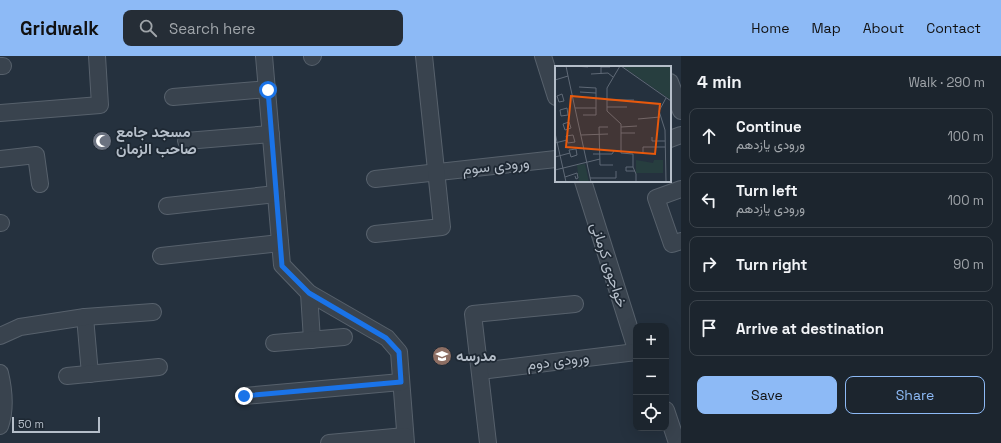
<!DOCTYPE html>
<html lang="en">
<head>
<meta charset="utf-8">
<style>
  :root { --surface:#1c252e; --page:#252d36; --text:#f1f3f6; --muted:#a0a5aa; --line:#3a424a; --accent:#8dbaf6 }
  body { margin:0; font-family:"Space Grotesk",Vazirmatn,sans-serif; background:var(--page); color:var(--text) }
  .controls { position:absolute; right:12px; bottom:12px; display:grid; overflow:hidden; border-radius:8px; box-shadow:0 4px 16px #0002 }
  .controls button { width:36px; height:36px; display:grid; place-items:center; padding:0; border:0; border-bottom:1px solid var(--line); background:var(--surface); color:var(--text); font:20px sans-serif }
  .scale { position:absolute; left:12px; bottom:10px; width:88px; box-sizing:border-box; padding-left:4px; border:2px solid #b5bec9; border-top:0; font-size:11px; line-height:14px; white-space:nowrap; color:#b5bec9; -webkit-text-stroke:3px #1e2833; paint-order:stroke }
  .stop { position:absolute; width:12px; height:12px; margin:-9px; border:3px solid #1a73e8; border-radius:50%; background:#fff }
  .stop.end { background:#1a73e8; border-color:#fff; box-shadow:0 1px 4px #0008 }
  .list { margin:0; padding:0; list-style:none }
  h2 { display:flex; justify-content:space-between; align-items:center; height:52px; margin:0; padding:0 16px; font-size:17px }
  h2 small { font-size:13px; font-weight:400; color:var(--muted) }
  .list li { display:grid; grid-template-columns:26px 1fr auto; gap:12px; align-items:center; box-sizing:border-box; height:56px; margin:0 8px 8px; padding:0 8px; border:1px solid var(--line); border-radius:8px }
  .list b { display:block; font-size:15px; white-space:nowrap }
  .list p { margin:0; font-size:13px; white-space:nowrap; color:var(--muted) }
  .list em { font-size:13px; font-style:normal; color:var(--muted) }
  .actions { display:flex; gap:8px; padding:12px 16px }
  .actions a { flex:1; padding:9px 0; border:1px solid var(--accent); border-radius:8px; text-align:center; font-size:14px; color:var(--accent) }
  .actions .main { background:var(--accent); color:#111 }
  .icon { flex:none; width:22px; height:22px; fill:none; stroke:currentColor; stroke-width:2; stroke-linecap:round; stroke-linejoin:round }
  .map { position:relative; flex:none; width:681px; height:387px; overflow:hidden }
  header { display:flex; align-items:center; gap:24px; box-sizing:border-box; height:56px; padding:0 20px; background:var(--accent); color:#111 }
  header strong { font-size:19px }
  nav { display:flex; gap:22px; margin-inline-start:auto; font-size:14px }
  .search { width:280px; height:36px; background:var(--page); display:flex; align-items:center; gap:10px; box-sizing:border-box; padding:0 14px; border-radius:8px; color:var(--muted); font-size:15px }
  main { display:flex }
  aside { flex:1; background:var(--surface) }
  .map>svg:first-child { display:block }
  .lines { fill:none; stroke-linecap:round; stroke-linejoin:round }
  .minor-casing { stroke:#57616c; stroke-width:18 }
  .minor { stroke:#39434e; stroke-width:16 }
  .route { stroke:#1a73e8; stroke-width:5 }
  .labels { text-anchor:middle; stroke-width:3.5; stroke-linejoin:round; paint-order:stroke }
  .poi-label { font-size:15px; font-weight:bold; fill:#b5bec9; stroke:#1e2833; text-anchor:start }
  .street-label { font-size:15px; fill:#b5bec9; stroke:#1e2833 }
  .inset-road { fill:none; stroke:#5f6976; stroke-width:1 }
  .view { fill:#e8590c; fill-opacity:0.15; stroke:#e8590c; stroke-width:2 }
  .inset-edge { fill:none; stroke:#b5bec9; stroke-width:2 }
</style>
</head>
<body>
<header>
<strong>Gridwalk</strong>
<div class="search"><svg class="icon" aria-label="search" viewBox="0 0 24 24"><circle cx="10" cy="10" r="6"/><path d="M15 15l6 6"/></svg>Search here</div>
<nav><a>Home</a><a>Map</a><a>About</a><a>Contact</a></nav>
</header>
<main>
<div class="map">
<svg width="681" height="387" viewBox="0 0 681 387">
  <rect width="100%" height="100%" fill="#25313e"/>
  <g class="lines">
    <g class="minor-casing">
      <g id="minor">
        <path d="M264,0l18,209 27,28 78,45 12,14 7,91"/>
        <path d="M543,0l13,41"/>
        <path d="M312,1l1,-1"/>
        <path d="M0,10h3"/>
        <path d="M670,26l11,29"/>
        <path d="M173,41l95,-8"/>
        <path d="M0,57l100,-8 -3,-49"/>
        <path d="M670,83l11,-4"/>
        <path d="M186,85l85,-7"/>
        <path d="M0,103l36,-4 4,29"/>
        <path d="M375,123l181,-20"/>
        <path d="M583,125l53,168"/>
        <path d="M681,133l-25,9 16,46 9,-3"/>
        <path d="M167,150l109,-12"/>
        <path d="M0,167h1"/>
        <path d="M375,178l67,-7 -18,-171"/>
        <path d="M161,200l119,-13"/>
        <path d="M309,237l3,47"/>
        <path d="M85,261l5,57"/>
        <path d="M0,280l20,-9 65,-10 68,-5"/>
        <path d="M274,287l70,-6"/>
        <path d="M480,315l156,-19"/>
        <path d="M0,317c4,17 6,36 0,53"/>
        <path d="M67,320l92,-9"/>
        <path d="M244,340l157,-14"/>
        <path d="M666,354l11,33"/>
        <path d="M329,387l76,-7"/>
        <path d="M488,387l-15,-129 102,-10"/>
      </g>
    </g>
    <use href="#minor" class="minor"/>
  </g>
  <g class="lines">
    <path class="route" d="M244,340l157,-14 -2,-30 -13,-14 -77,-45 -27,-27 -14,-176"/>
  </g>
  <defs>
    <g id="mosque-disc" transform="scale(1)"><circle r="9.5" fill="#6b7280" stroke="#1e2833"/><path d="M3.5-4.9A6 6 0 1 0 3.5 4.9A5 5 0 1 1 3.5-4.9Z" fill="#fff"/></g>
    <g id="school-disc" transform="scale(1)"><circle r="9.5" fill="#8d6e63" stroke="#1e2833"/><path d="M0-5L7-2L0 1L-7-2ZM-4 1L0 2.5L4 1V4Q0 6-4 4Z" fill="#fff"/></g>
  </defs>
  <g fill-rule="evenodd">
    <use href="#mosque-disc" x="102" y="85"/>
    <use href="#school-disc" x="442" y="300"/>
  </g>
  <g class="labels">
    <g class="poi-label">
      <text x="116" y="81">مسجد جامع<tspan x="116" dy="17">صاحب الزمان</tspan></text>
      <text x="456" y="305">مدرسه</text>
    </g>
    <g class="street-label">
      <text transform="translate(496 110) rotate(-6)" y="5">ورودی سوم</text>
      <text transform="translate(609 209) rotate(72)" y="5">خواجوی کرمانی</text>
      <text transform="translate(558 305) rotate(-7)" y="5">ورودی دوم</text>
    </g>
  </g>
  <g transform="translate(555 10)">
    <rect width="116" height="116" fill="#25313e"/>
    <path d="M67,0h49v34zM81,94l17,3 1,-3h9v13h-27zM30,98l4,18h-10l-2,-17z" fill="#273e3f"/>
    <path class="inset-road" d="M19,0l14,1M65,0l-13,22v23l14,13v29l12,1v13M66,0l50,35M36,8l17,-1 5,4M46,8v-7h9M13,10l23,106M0,14l13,-4 -2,-10M24,21l17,1v27h-13M25,26l16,1M7,28l2,7 -5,1 -2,-6zM111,32l-7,13 6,19 1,52M52,34h27M52,41h20M12,42l1,7 -7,1 -1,-6zM20,42h21M83,53l22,-2M14,56l2,6 -6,2 -2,-6zM53,61h-9l1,38h13M66,61l16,-1M0,67l11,49M66,67h14M18,69l2,7 -7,1 -2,-7zM26,69l27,-1M97,71v4h13M0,77l12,-3M21,83l1,6 -6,2 -2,-7zM38,88h19l2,-3M88,88v-7h22M0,91l15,-4M0,104l45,-11M80,105h-9v-4h7l3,7v8M10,111l12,-4 1,5 -2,1 -1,-3M35,112h26v-7"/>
    <path class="view" d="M16,30l89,8 -5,50 -89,-7z"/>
    <rect width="116" height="116" class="inset-edge"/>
  </g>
</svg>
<div class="controls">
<button>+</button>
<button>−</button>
<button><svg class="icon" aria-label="locate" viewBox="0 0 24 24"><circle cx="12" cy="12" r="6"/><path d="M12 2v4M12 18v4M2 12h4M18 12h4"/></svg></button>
</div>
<div class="scale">50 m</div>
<div class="stop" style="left:268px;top:34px"></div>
<div class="stop end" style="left:244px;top:340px"></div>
</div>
<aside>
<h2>4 min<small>Walk · 290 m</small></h2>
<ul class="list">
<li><svg class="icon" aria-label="ahead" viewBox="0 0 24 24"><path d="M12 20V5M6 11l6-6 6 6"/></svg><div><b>Continue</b><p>ورودی یازدهم</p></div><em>100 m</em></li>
<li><svg class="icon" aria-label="left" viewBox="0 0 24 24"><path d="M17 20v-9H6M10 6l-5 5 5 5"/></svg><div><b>Turn left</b><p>ورودی یازدهم</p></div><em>100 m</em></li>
<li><svg class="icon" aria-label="right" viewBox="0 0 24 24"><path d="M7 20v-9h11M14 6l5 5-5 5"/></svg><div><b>Turn right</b></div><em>90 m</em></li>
<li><svg class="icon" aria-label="arrive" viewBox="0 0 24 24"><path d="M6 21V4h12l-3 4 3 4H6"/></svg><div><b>Arrive at destination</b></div></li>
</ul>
<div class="actions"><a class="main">Save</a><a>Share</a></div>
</aside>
</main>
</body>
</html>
